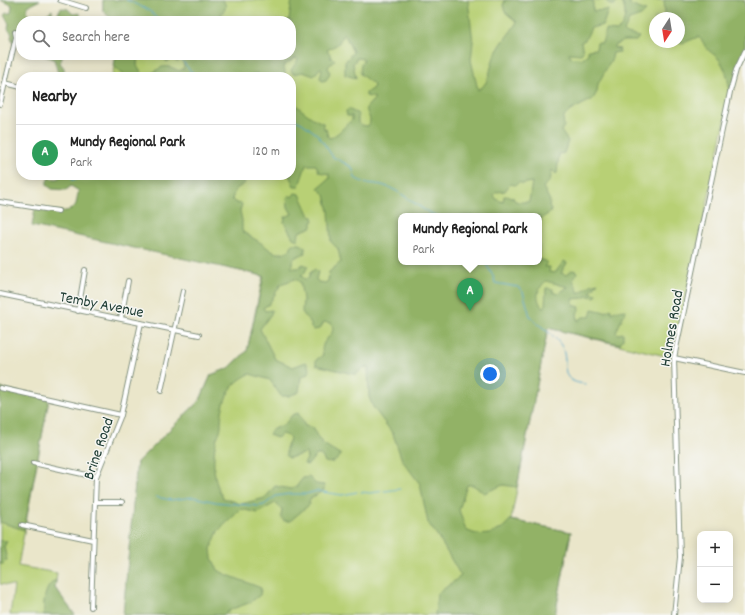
<!DOCTYPE html>
<html lang="en">
<head>
<meta charset="utf-8">
<style>
  :root { --surface:#fff; --page:#f6f6f6; --text:#222; --muted:#767676; --line:#e0e0e0; --accent:#db2777 }
  body { margin:0; font-family:Dekko,sans-serif; background:var(--page); color:var(--text) }
  .controls { position:absolute; right:12px; bottom:12px; display:grid; overflow:hidden; border-radius:8px; box-shadow:0 2px 10px #0003 }
  .controls button { width:36px; height:36px; display:grid; place-items:center; padding:0; border:0; border-bottom:1px solid var(--line); background:var(--surface); color:var(--text); font:20px sans-serif }
  .compass { position:absolute; left:649px; top:12px; width:36px; height:36px; border-radius:50%; background:var(--surface); box-shadow:0 2px 10px #0003; rotate:192deg }
  .you { position:absolute; left:490px; top:374px; width:14px; height:14px; margin:-10px; border:3px solid #fff; border-radius:50%; background:#1a73e8; box-shadow:0 0 0 6px #1a73e833 }
  .badge { display:grid; place-items:center; width:26px; height:26px; border-radius:50%; background:var(--accent); color:#fff; font-size:13px; font-weight:700 }
  .pin { position:absolute; translate:-50% -33px; filter:drop-shadow(0 1px 2px #0008) }
  .pin::after { content:''; position:absolute; top:21px; width:14px; height:12px; background:inherit; clip-path:polygon(0 0,100% 0,50% 100%) }
  .popup { position:absolute; left:398px; top:213px; width:144px; height:52px; box-sizing:border-box; display:grid; place-content:center; border-radius:8px; background:var(--surface); filter:drop-shadow(0 1px 3px #0005); font-size:13px; white-space:nowrap; color:var(--muted) }
  .popup b { font-size:15px; color:var(--text) }
  .popup::after { content:''; position:absolute; left:50%; top:100%; margin-left:-8px; border:8px solid transparent; border-top-color:var(--surface) }
  .list { margin:0; padding:0; list-style:none }
  h2 { display:flex; justify-content:space-between; align-items:center; height:52px; margin:0; padding:0 16px; font-size:17px }
  h2 small { font-size:13px; font-weight:400; color:var(--muted) }
  .list li { display:grid; grid-template-columns:26px 1fr auto; gap:12px; align-items:center; box-sizing:border-box; height:56px; padding:0 16px; border-top:1px solid var(--line) }
  .list b { display:block; font-size:15px; white-space:nowrap }
  .list p { margin:0; font-size:13px; white-space:nowrap; color:var(--muted) }
  .list em { font-size:13px; font-style:normal; color:var(--muted) }
  .icon { flex:none; width:22px; height:22px; fill:none; stroke:currentColor; stroke-width:2; stroke-linecap:round; stroke-linejoin:round }
  .map { position:relative; flex:none; width:745px; height:615px; overflow:hidden }
  .search { position:absolute; background:var(--surface); box-shadow:0 2px 10px #0003; left:16px; top:16px; width:280px; height:44px; display:flex; align-items:center; gap:10px; box-sizing:border-box; padding:0 14px; border-radius:16px; color:var(--muted); font-size:15px }
  .panel { position:absolute; background:var(--surface); box-shadow:0 2px 10px #0003; left:16px; top:72px; width:280px; height:108px; border-radius:16px }
  .map>svg:first-child { display:block }
  .green { fill:#b8d075; stroke:#6c8654; fill-rule:evenodd }
  .forest { fill:#92b266; stroke:#58784d; fill-rule:evenodd }
  .lines { fill:none; stroke-linecap:round; stroke-linejoin:round }
  .stream { stroke:#4da4ca; stroke-width:1 }
  .minor-casing { stroke:#84927f; stroke-width:6 }
  .minor { stroke:#fff; stroke-width:4 }
  .labels { text-anchor:middle; stroke-width:3; stroke-linejoin:round; paint-order:stroke }
  .street-label { font-size:16px; fill:#1f3d34; stroke:#f6f6f2 }
</style>
</head>
<body>
<div class="map">
<svg width="745" height="615" viewBox="0 0 745 615">
  <rect width="100%" height="100%" fill="#f6f6f2"/>
  <filter id="ink" filterUnits="userSpaceOnUse"><feTurbulence type="fractalNoise" baseFrequency=".025" numOctaves="2"/><feDisplacementMap in="SourceGraphic" scale="8" xChannelSelector="R" yChannelSelector="G"/><feConvolveMatrix kernelMatrix="1 2 1 2 8 2 1 2 1" color-interpolation-filters="sRGB"/></filter>
  <filter id="wash" filterUnits="userSpaceOnUse"><feTurbulence type="fractalNoise" baseFrequency=".012" numOctaves="4" result="noise"/><feDisplacementMap in="SourceGraphic" scale="16" xChannelSelector="R" yChannelSelector="G"/><feGaussianBlur stdDeviation="0.9" result="paint"/><feColorMatrix in="noise" values="0 0 0 0 0 0 0 0 0 0 0 0 0 0 0 0 0 1.4 0 .05"/><feComposite in="paint" operator="in"/></filter>
  <g filter="url(#wash)">
    <rect width="100%" height="100%" fill="#eae6ca"/>
    <g class="green">
      <path d="M103,0h642v51l-9,19 -62,288 -126,-30 -37,192 60,12 -16,83h-432l14,-153 63,-62 11,-25 18,-7 18,-17 16,-75 -184,-41 13,-60h199v-98h-179l4,-22h175v-34h-178l-10,-10zM655,18h24v24h-24zM401,216h138v46h-138z"/>
      <path d="M0,388l49,11 -31,167 39,7 -2,15 20,27h-65l4,-29 -14,-2z"/>
    </g>
    <g class="forest">
      <path d="M0,0h40l-12,6 -1,7 7,8h-13v19l-3,-2 -1,4 -3,2 -3,-7 1,-3 -4,-5 1,-5 -5,-9 2,-2h5l1,-8z"/>
      <path d="M103,0h120l3,6 -2,5 -4,3 13,7h-91l-7,-3 -6,3h-16l-10,-10z"/>
      <path d="M292,0h176l5,42 -2,18 7,30c14,-7 11,-27 19,-39 6,-11 14,-19 20,-29l-12,-10 -2,-7 2,-5h18l1,2 3,-2h66v11l15,-1 -5,15 -12,3 -6,12 -4,2 2,10 -2,2 -12,-1 2,4 10,2 7,-5v-4l8,-1 1,-6h5l4,-13 11,1c9,-7 10,-19 5,-29l-3,-1 -5,4h-4l-5,-5h25v5l16,6 -5,5 -12,4 -5,11 3,3 12,3 -3,4h-13l-9,5v2l6,1 -1,3 -6,1 -1,5 -14,26 -1,8 -4,7 -23,12 -7,7 1,8 -3,5 7,10 -4,12 -5,1 -2,19 -1,1 -4,-4 -2,11 -7,6 7,14 -1,6 2,2 -1,4 -7,4 -4,8v-9h-138v46h138v-3l8,3 -3,5h6l-1,5 6,1 9,-12 3,2 -6,10 5,2 6,-5 4,1 1,2 -4,7 6,13 12,-8 7,-2 -8,9 7,2 -2,3 -7,-1 -4,2 -11,1v6l7,2 -3,7 1,7 5,-4h7l2,-8 13,3 6,-3 1,4 3,-2 11,-1 -10,22 2,2 5,-1v5l-3,6 -72,-16 -31,159 -14,-2 -19,8 -11,-8h-6l-8,25 7,20c17,9 33,4 44,-10l61,12 -16,83h-120l2,-21 24,-18 -24,-41 -9,-12 -8,-39 -18,-24 -9,-26 -20,-27 -4,-10 -1,-30 -5,1 -6,6h-4l-37,-9v-5l7,-5c-5,-18 16,-18 8,-32l-7,-1 -4,7 -7,1 -2,-2v-4l-9,-12 1,-13 -3,-17 -5,-3 -14,5 -12,20 -6,4 2,3 7,-1 -1,4 -11,15 15,30 18,8 13,-5 4,8 -2,4 -7,3 -2,15 -10,4h-8l-11,-16 -20,-6c-22,9 -29,30 -29,52 0,5 -4,10 -5,15 -4,18 -3,41 7,57l18,6 24,-6 10,-12 16,3 5,-2 7,-9 6,-1 7,7 8,1v5l-14,9 -1,6 -19,16h-6l-3,-4 1,-8 -7,-6 -17,10 -17,-4 -23,22 -7,18 1,9 6,12 7,4 36,14 -1,7 -11,8 -17,6 -9,6h-100l14,-153 63,-62 11,-25 18,-7 18,-17 17,-75 -232,-50 3,-18c11,1 35,9 41,-4 1,-4 1,-9 3,-13l-8,-5 -5,4 -14,-1 -5,-4v-4l2,-3 9,1 3,-4h179l5,8 -10,7 -3,9 4,4 6,1 -2,7 2,9v11c5,4 11,7 16,10 13,8 16,17 32,9l2,-6h8l5,3v6l-11,5 -2,4v6h6l5,-4 5,2 -4,8 -3,2 4,3 4,-1 1,-5 5,-4 3,3 -2,7 2,3 7,1 3,-2 1,-9 12,-10 -3,-13 -7,-7 -2,-31 -4,-16 -7,-7 11,-9v-5l-10,-2 -3,-7h-10l-7,21h-5l-5,-11h2v-69h6c7,6 17,14 26,17l1,6h2l2,8 3,1 7,-5 14,-13v-4h-5l-1,-5 2,-2 10,5v9l2,2 8,1c5,-7 -1,-11 -2,-18l9,-10 -9,-2v-3l7,-5 1,-3 -14,-11 1,-10 3,-5 -7,-1 -4,6 3,14 -11,-3v-13l8,-10 -9,-19 -6,11 -11,6 3,4v3l5,3 -7,7 2,7 -4,6 -4,1 -2,-3 2,-9 -2,-1 -6,8 -11,-4 -10,2 -2,-4 7,-10 -2,-2 -13,8 2,5 -1,6h-26l-1,-4 -5,2v2h-107c15,-7 16,-16 34,-6l5,-3 -1,-6 -3,-4 -2,4 -7,-3 -4,3 -6,-7h130v-34h-6l4,-1zM519,182l3,2 10,-2 -3,20h-11l-4,-2 -1,-3 -9,-1 -1,6 -7,-3 -2,-4 3,-3 8,-1 5,-7 6,1zM546,281l22,6 -11,7 -4,-2v-3l-7,-1 -1,19h-3c-7,-10 -5,-18 4,-26z"/>
      <path d="M664,0h76l5,2v49l-15,41c-2,-13 -4,-25 -13,-35 -3,-3 -7,-5 -10,-8 -4,-5 -3,-8 -9,-12l-15,6 -6,-1h2v-24h-17l3,-6z"/>
      <path d="M62,8l6,1 5,5 7,-1v8h-42l14,-11v6h5l3,-7z"/>
      <path d="M41,55h22l-3,8 4,5v9h-5l-5,-18z"/>
      <path d="M116,55h22l-1,10 7,12h-18l-12,-11z"/>
      <path d="M295,193l5,1 10,22 3,1 1,4 -2,1v5l-13,5 -1,8 -5,-2 -9,-16 1,-5 7,-3 -4,-7 -1,-10 2,-2 3,2z"/>
      <path d="M0,388l49,11 -25,131 -24,-8z"/>
      <path d="M298,413l7,13 9,2c3,16 16,19 27,27 -4,6 -9,9 -16,7l-4,-7h-5l-8,10 -4,-1 3,-5 -1,-6 -17,5 -3,-2v-8l4,-9 -2,-3 -6,-2 -5,4 -8,-3 2,-5 14,-6 7,-9z"/>
      <path d="M0,540l7,1 -3,6 3,13 -4,4h-3z"/>
      <path d="M56,580l-1,8 20,27h-31c-1,-12 0,-29 12,-35z"/>
    </g>
    <g class="lines">
      <g class="stream">
        <path d="M126,0l6,2"/>
        <path d="M133,3l17,8 9,10"/>
        <path d="M177,55l19,22"/>
        <path d="M189,77l3,-6"/>
        <path d="M291,118l11,5 16,12 15,22 19,10 3,11c8,6 18,5 27,7 22,6 35,24 55,31"/>
        <path d="M72,180l17,-5"/>
        <path d="M485,262l9,16 1,5 23,4 5,5 7,24 4,5 16,12"/>
        <path d="M552,335c4,4 8,8 10,12 8,18 -6,34 23,37"/>
        <path d="M361,492l9,1 30,-4"/>
        <path d="M156,497l15,3 22,-3 23,5 42,4 6,-1 12,-9 13,-2h17l11,-3 25,4 15,-3"/>
      </g>
    </g>
  </g>
  <g filter="url(#ink)">
    <g class="lines">
      <g class="minor-casing">
        <g id="minor">
          <path d="M60,0l26,8"/>
          <path d="M5,83l16,4"/>
          <path d="M0,104l16,-67 -1,-5"/>
          <path d="M0,202l58,9"/>
          <path d="M0,294l199,41"/>
          <path d="M78,311l7,-41"/>
          <path d="M121,318l7,-37"/>
          <path d="M674,358l71,15"/>
          <path d="M0,388l121,27"/>
          <path d="M161,391l22,-100"/>
          <path d="M33,463l63,14"/>
          <path d="M95,502h27"/>
          <path d="M22,525l71,15"/>
          <path d="M91,607l5,-130 25,-62 20,-92"/>
          <path d="M674,615l6,-58 -6,-199 56,-266 6,-22 9,-19"/>
        </g>
      </g>
      <use href="#minor" class="minor"/>
    </g>
  </g>
  <g class="labels">
    <g class="street-label">
      <text transform="translate(102 303) rotate(11)" y="6">Temby Avenue</text>
      <text transform="translate(670 328) rotate(-80)" y="6">Holmes Road</text>
      <text transform="translate(97 448) rotate(-71)" y="6">Brine Road</text>
    </g>
  </g>
</svg>
<div class="controls">
<button>+</button>
<button>−</button>
</div>
<svg class="compass" viewBox="-18 -18 36 36"><path d="M0-13l5 13h-10z" fill="#e53935"/><path d="M0 13l5-13h-10z" fill="#767676"/></svg>
<div class="you"></div>
<div class="pin badge" style="left:470px;top:311px;background:#2e9e5b">A</div>
<div class="popup"><b>Mundy Regional Park</b>Park</div>
<div class="search"><svg class="icon" aria-label="search" viewBox="0 0 24 24"><circle cx="10" cy="10" r="6"/><path d="M15 15l6 6"/></svg>Search here</div>
<section class="panel">
<h2>Nearby<small></small></h2>
<ul class="list">
<li><span class="badge" style="background:#2e9e5b">A</span><div><b>Mundy Regional Park</b><p>Park</p></div><em>120 m</em></li>
</ul>
</section>
</div>
</body>
</html>
